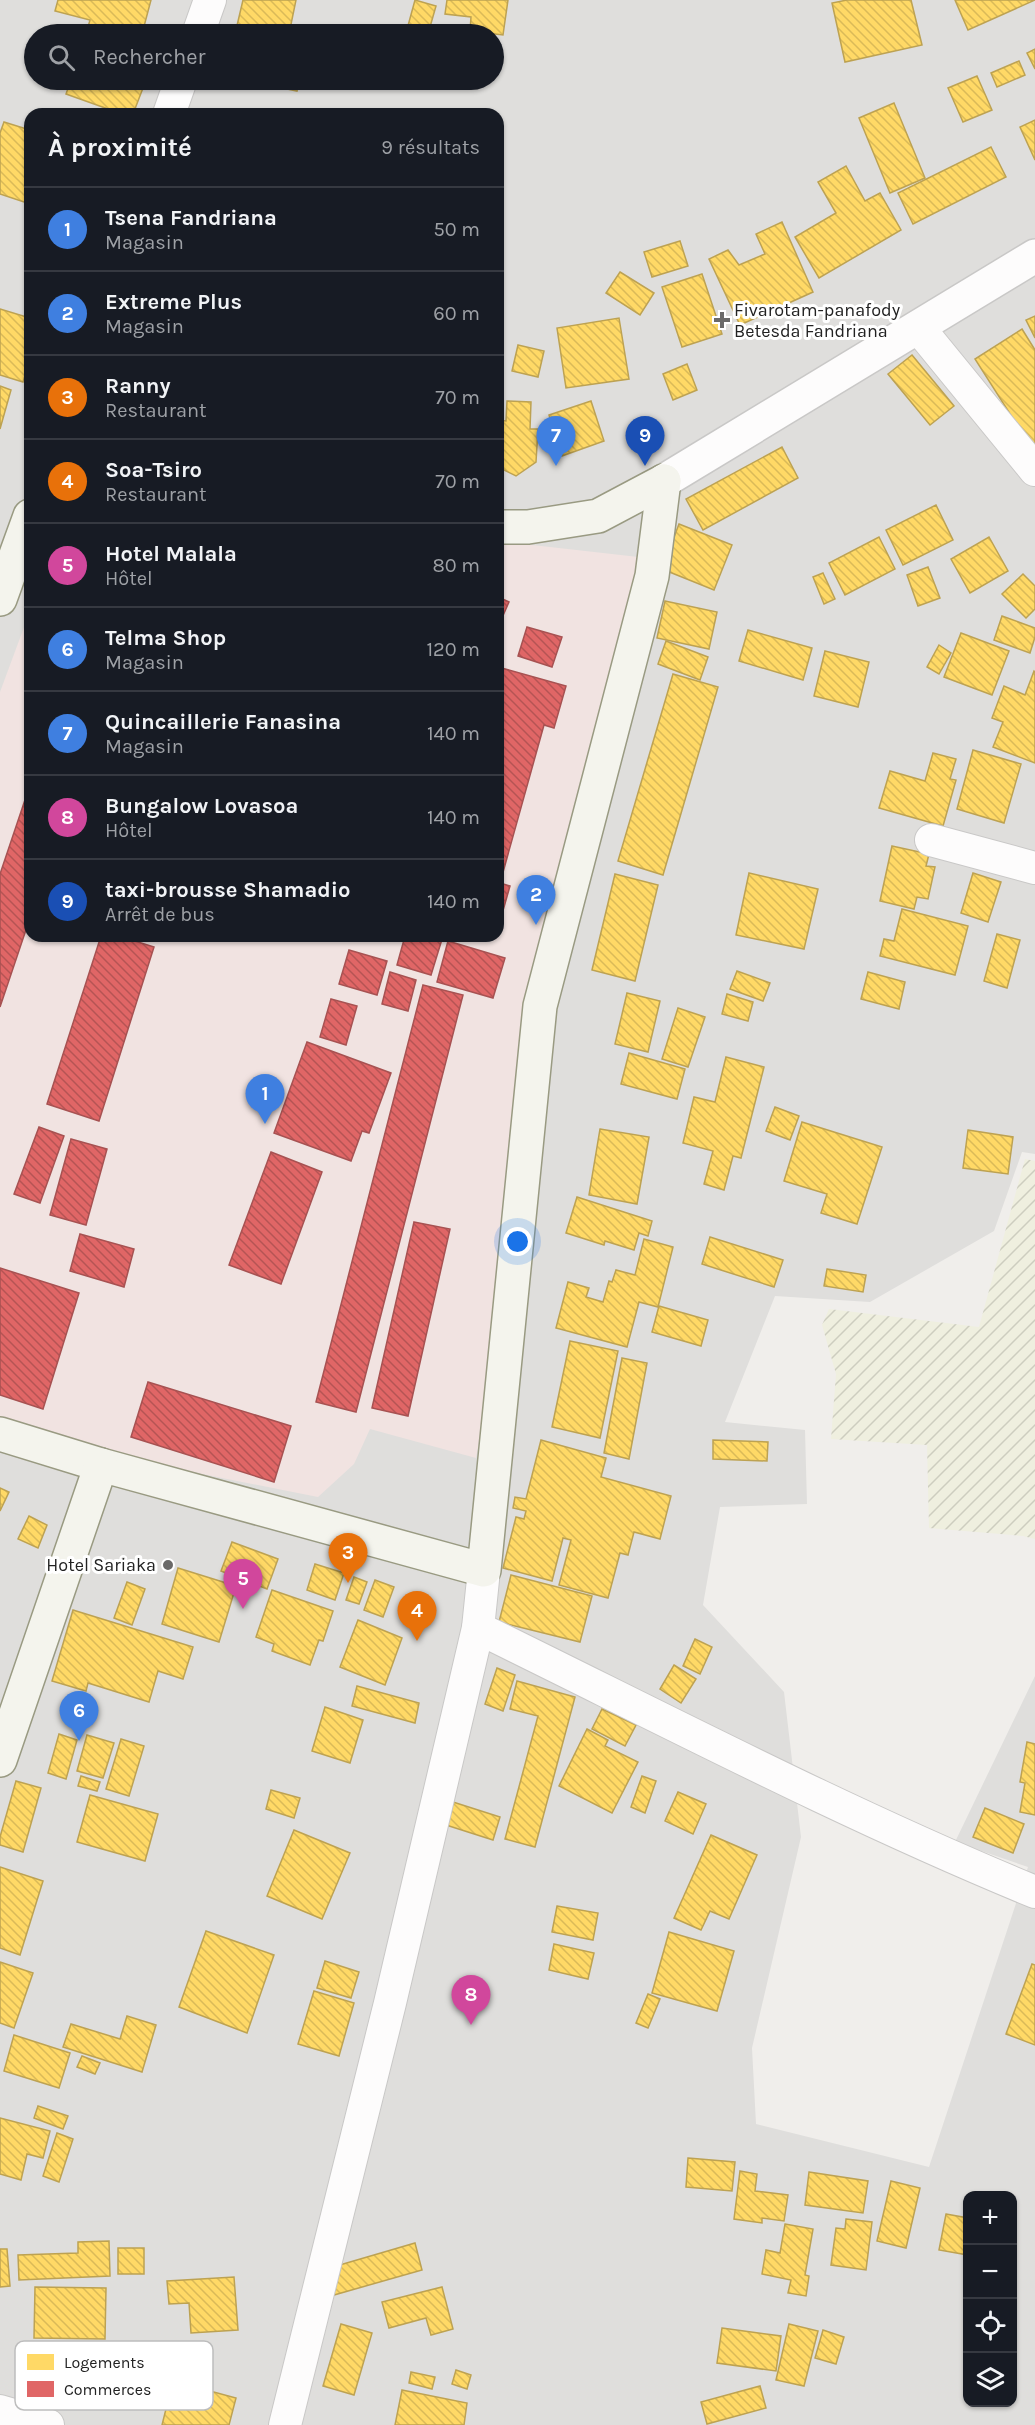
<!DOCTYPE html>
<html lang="fr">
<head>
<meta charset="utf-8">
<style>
  :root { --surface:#171b24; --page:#242831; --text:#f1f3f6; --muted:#9ea1a6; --line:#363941; --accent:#6a6968 }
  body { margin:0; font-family:Karla,sans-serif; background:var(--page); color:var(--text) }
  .controls { position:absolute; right:18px; bottom:18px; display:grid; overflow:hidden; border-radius:12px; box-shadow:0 2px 4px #0004 }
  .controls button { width:54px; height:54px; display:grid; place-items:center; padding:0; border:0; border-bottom:2px solid var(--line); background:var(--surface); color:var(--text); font:30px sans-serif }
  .you { position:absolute; left:518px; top:1242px; width:21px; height:21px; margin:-15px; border:4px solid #fff; border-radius:50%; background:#1a73e8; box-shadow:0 0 0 9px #1a73e833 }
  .badge { display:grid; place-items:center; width:39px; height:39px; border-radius:50%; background:var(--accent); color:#fff; font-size:20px; font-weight:700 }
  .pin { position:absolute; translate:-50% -50px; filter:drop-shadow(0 2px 3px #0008) }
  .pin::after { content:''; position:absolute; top:32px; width:21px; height:18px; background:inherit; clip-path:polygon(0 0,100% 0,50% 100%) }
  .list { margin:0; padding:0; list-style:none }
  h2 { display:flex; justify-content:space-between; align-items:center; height:78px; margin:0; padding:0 24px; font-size:26px }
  h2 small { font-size:20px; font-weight:400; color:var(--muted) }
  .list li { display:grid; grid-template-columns:39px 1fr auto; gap:18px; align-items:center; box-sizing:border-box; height:84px; padding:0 24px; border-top:2px solid var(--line) }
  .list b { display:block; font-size:22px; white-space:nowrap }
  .list p { margin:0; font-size:20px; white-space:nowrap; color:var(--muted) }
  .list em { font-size:20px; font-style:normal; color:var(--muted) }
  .icon { flex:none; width:33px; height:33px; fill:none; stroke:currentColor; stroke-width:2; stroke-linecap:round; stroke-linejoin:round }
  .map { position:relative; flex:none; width:1035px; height:2425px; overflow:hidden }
  .search { position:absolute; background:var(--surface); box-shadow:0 2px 4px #0004; left:24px; top:24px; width:480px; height:66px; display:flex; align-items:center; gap:15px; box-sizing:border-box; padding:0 21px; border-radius:33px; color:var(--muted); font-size:22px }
  .panel { position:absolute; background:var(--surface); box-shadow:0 2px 4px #0004; left:24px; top:108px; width:480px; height:834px; border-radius:18px }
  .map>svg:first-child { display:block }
  .residential { fill:#dfdedc; fill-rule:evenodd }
  .commercial { fill:#f1e3e1 }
  .farmland { fill:url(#farmland-furrows) }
  .homes { fill:url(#homes-back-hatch); stroke:#bda252; stroke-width:1.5 }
  .shops { fill:url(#shops-back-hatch); stroke:#a75252; stroke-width:1.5 }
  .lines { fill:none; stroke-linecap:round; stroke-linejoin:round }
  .minor-casing { stroke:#c9c8c7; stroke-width:34 }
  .tertiary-casing { stroke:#c9c8c7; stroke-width:36 }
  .secondary-casing { stroke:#999a82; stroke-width:36 }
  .minor { stroke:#fdfcfc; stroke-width:32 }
  .tertiary { stroke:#fdfcfc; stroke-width:33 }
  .secondary { stroke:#f4f4ed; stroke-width:33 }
  .poi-dot { fill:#6a6968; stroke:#fff; stroke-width:2 }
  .labels { text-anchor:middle; stroke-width:6; stroke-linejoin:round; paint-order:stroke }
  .poi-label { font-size:18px; fill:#222; stroke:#fff; text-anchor:start }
  .key { fill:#fff; stroke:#bdbdbd; stroke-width:1.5 }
  .key-label { font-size:16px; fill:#222 }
</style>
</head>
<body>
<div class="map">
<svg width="1035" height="2425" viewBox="0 0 1035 2425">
  <defs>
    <pattern id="farmland-furrows" width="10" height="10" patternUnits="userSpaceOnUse" patternTransform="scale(1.5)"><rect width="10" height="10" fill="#efefdf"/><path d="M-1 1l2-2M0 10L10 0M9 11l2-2" fill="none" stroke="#cdcdbf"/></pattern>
    <pattern id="homes-back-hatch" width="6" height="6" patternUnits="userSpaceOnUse" patternTransform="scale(1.5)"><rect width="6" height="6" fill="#ffd966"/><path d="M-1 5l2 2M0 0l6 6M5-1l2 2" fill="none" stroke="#daba58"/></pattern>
    <pattern id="shops-back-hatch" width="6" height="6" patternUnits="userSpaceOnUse" patternTransform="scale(1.5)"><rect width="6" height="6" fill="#e06666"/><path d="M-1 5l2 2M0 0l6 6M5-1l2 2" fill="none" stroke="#b55454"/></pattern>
  </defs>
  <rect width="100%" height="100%" fill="#f0eeeb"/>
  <path class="residential" d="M0,0h1035v1154l-13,-2 -28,79 -124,71 -95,-6 -50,126 80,8 2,74 -87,3 -17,98 81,87 17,145 -49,211 4,76 173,43 99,-300 -73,-25 80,-166v749h-1035zM34,34h460v46h-460zM30,114h468v822h-468zM968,2196h44v206h-44z"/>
  <path class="commercial" d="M498,541l158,18 -114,447 -25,236 -41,216 -106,-29 -16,35 -36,33 -191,-38 -127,-38v-729l30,-81v325h468z"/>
  <path class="farmland" d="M1025,1159l10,2v378l-12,-3 -94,-8 -2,-83 -96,-6 5,-65 -14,-49 7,-16 150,18z"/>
  <g class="homes">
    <path d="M58,0h93l-9,34h-56l4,-14 -35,-9z"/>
    <path d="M243,0h53l-7,34h-54z"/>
    <path d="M415,0l21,6 -8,28 -22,-1z"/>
    <path d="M447,0h61l-5,35 -33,-4 1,-14 -26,-3z"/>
    <path d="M847,0h64l11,45 -77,17 -13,-59z"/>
    <path d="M955,0h80l-67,30z"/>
    <path d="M1035,49v20l-8,-16z"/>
    <path d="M1019,61l6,14 -28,12 -6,-14z"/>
    <path d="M977,76l15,34 -29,12 -15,-34z"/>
    <path d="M71,80h48l24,8 -10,26h-11l-56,-20z"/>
    <path d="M244,80h56l-3,11z"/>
    <path d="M894,103l31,75 -35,15 -31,-75z"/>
    <path d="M1035,120v40l-15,-33z"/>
    <path d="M4,122l26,8v74l-30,-10v-61z"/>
    <path d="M991,147l15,30 -93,47 -15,-31z"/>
    <path d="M846,166l19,35 15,-8 21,37 -82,48 -24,-41 41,-24 -18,-31z"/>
    <path d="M782,222l31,70 -73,33 -31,-66 19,-9 11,15 26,-11 -9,-20z"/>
    <path d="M680,241l8,25 -36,11 -8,-25z"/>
    <path d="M620,272l34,21 -14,22 -34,-22z"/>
    <path d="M702,274l20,60 -40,13 -20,-60z"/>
    <path d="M0,309l30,9v41l-7,23 -23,-7z"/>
    <path d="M1035,316v22l-9,-18z"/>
    <path d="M619,318l10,61 -63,9 -9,-60z"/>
    <path d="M1022,329l13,21v103l-60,-94z"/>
    <path d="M518,345l26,6 -6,26 -26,-6z"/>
    <path d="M912,355l42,51 -24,19 -42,-51z"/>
    <path d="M687,364l10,26 -24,10 -10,-26z"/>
    <path d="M0,386l11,4 -11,39z"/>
    <path d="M507,401l24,1 -1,27h8l-2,33 -20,14 -18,-9v-47l8,1z"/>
    <path d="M591,401l13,40 -42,15 -13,-41z"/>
    <path d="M782,447l16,31 -95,52 -17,-31z"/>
    <path d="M936,505l17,35 -50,25 -17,-35z"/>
    <path d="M679,524l53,21 -18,45 -52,-21z"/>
    <path d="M879,537l16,32 -50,26 -16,-32z"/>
    <path d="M989,537l19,34 -38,22 -19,-34z"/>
    <path d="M928,567l12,31 -22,8 -11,-31z"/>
    <path d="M823,573l12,26 -11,5 -11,-27z"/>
    <path d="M1023,574l12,12v23l-9,9 -24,-24z"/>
    <path d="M665,601l52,11 -8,37 -52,-11z"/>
    <path d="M1002,616l33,12v9l-5,16 -36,-13z"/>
    <path d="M748,630l64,18 -9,32 -64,-19z"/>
    <path d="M961,633l48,18 -17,44 -48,-18z"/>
    <path d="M666,641l42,16 -8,23 -42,-16z"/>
    <path d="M939,645l12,8 -12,21 -12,-7z"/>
    <path d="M825,651l44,11 -11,45 -44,-11z"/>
    <path d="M1034,671l1,1v91l-42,-16 10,-25 -11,-4 12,-32 21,9z"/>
    <path d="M673,674l45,13 -55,188 -45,-14z"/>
    <path d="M973,750l48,14 -17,59 -47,-14z"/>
    <path d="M933,753l23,6 -6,20 6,1 -13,46 -64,-18 11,-37 35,10z"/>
    <path d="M892,846l37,8 -3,12 9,1 -7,32 -11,-2 -3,12 -34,-8z"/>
    <path d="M749,873l69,16 -14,60 -68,-14z"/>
    <path d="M973,873l28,9 -13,40 -27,-9z"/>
    <path d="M615,874l43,11 -23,96 -43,-11z"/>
    <path d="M902,909l66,17 -13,49 -75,-19 4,-17 10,2z"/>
    <path d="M997,934l23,6 -13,48 -23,-7z"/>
    <path d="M737,971l33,12 -7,18 -33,-12z"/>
    <path d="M868,972l37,10 -6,27 -38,-10z"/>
    <path d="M627,993l33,8 -12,51 -33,-8z"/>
    <path d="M727,994l26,8 -5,19 -26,-7z"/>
    <path d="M678,1008l27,9 -17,50 -26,-8z"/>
    <path d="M629,1053l56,16 -8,30 -56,-15z"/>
    <path d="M726,1057l38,10 -23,91 -8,-2 -9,34 -20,-6 9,-33 -30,-8 11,-46 21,5z"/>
    <path d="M775,1107l24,9 -9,24 -24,-9z"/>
    <path d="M802,1122l80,25 -25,77 -36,-11 6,-19 -43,-13z"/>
    <path d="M600,1129l49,8 -12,67 -48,-9z"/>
    <path d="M968,1130l45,7 -5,37 -45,-6z"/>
    <path d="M577,1197l75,24 -4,15 -9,-3 -5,17 -29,-9 -1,4 -38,-12z"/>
    <path d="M710,1237l73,23 -9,27 -72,-23z"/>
    <path d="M644,1239l29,8 -15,60 -19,-5 -12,45 -71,-19 12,-46 21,6 -3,9 17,5 6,-21 3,1 4,-12 19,5z"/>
    <path d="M827,1269l39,6 -3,17 -39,-6z"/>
    <path d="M659,1306l49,14 -7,26 -49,-14z"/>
    <path d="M570,1341l48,10 -18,87 -48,-11z"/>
    <path d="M622,1358l25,5 -18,96 -25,-6z"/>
    <path d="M541,1440l65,18 -5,19 70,19 -11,43 -26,-7 -6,23 -8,-2 -12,45 -49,-13 12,-45 -8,-2 -11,43 -49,-13 13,-51 8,2 2,-8 -13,-3 2,-11 11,2z"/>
    <path d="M713,1440l55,2 -1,19 -54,-2z"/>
    <path d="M0,1488l9,4 -9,19z"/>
    <path d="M29,1516l18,9 -9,23 -20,-9z"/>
    <path d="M232,1542l46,17 -11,30 -46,-18z"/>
    <path d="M315,1564l29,9 -9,27 -28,-10z"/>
    <path d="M178,1568l58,18 -17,56 -57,-18z"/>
    <path d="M511,1575l81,21 -12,46 -81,-20z"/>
    <path d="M354,1577l13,5 -8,22 -13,-4z"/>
    <path d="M375,1580l19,7 -11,30 -19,-7z"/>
    <path d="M127,1582l18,7 -13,36 -18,-7z"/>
    <path d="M272,1590l61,21 -10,30 -4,-1 -9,25 -38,-14 2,-7 -18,-7z"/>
    <path d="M73,1610l120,37 -10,32 -25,-8 -9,31 -61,-19 -2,8 -34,-10z"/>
    <path d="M358,1620l44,18 -17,47 -45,-18z"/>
    <path d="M695,1639l17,8 -12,27 -17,-8z"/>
    <path d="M674,1665l22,14 -15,24 -21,-14z"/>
    <path d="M497,1668l18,7 -12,36 -18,-7z"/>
    <path d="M517,1681l58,16 -40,150 -30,-8 33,-123 -28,-7z"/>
    <path d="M357,1686l62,17 -4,20 -63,-17z"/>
    <path d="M325,1707l38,13 -13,43 -38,-12z"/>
    <path d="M602,1709l34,16 -11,21 -33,-17z"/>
    <path d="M587,1729l21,11 -3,6 33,16 -26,51 -53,-27z"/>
    <path d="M59,1734l18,6 -11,39 -18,-6z"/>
    <path d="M87,1735l27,8 -11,35 -26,-7z"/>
    <path d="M121,1739l23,7 -15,50 -23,-7z"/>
    <path d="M1027,1742l8,2v71l-15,-3 5,-29 -5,-1z"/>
    <path d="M81,1776l19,6 -3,9 -19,-5z"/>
    <path d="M642,1776l14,5 -11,32 -14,-6z"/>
    <path d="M16,1781l25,7 -18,64 -23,-7v-8z"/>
    <path d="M271,1790l29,8 -6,20 -28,-9z"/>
    <path d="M678,1792l28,12 -13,30 -28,-13z"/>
    <path d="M90,1795l68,19 -13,47 -68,-19z"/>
    <path d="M453,1802l47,15 -7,23 -47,-15z"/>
    <path d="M985,1808l39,16 -11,29 -40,-16z"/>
    <path d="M294,1830l56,23 -28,66 -55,-23z"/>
    <path d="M711,1835l46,20 -28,64 -19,-8 -9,19 -27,-12z"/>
    <path d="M0,1867l43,14 -23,74 -20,-7z"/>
    <path d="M557,1906l41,7 -5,27 -41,-8z"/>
    <path d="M206,1931l68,24 -27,78 -68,-26z"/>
    <path d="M669,1932l65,19 -17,60 -65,-18z"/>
    <path d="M554,1944l40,9 -6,26 -39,-9z"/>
    <path d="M325,1961l34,11 -8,26 -34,-10z"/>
    <path d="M0,1962l33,11 -19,55 -14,-5z"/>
    <path d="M1032,1964l3,1v80l-29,-11z"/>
    <path d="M314,1991l40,12 -15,53 -41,-12z"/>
    <path d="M648,1994l12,5 -12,29 -12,-5z"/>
    <path d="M127,2016l29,9 -14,47 -79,-25 8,-23 49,15z"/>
    <path d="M14,2035l56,18 -11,35 -55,-17z"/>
    <path d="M82,2056l18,7 -5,11 -18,-7z"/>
    <path d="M38,2106l30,10 -5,13 -29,-11z"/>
    <path d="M0,2118l50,13 -7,27 -16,-4 -6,26 -21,-6z"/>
    <path d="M57,2133l16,6 -14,43 -16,-6z"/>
    <path d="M688,2158l47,4 -3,29 -46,-4z"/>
    <path d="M740,2171l17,3 -2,17 33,4 -4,26 -22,-3v5l-28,-4z"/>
    <path d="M809,2172l59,9 -5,32 -58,-8z"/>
    <path d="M891,2181l29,7 -14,60 -29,-7z"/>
    <path d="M946,2214l22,4v37l-29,-5z"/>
    <path d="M846,2219l26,3 -6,48 -35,-5 5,-37 9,1z"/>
    <path d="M785,2224l28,5 -8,46 4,1 -3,20 -18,-3 3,-13 -29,-6 4,-24 14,3z"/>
    <path d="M109,2241l1,35 -91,4 -1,-25 60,-2v-11z"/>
    <path d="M415,2243l7,27 -88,25 -8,-26z"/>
    <rect x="118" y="2248" width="26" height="26"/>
    <path d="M0,2249h7l3,37 -10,1z"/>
    <path d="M234,2277l4,53 -47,3 -2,-30 -20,1 -2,-23z"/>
    <path d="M35,2287l71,1 -1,51 -71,-1z"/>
    <path d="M442,2287l11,42 -22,6 -5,-17 -37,10 -7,-26z"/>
    <path d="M341,2324l31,9 -18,62 -31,-9z"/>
    <path d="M789,2324l29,7 -14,55 -28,-6z"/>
    <path d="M722,2328l59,8 -5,35 -59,-8z"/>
    <path d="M823,2330l21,7 -8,27 -21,-6z"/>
    <path d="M456,2370l15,5 -4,14 -15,-5z"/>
    <path d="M411,2372l24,5 -3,12 -23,-6z"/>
    <path d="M173,2381l63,17 -7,27h-67z"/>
    <path d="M760,2386l6,22 -59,16 -6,-22z"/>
    <path d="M402,2390l65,13 -3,22h-69z"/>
  </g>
  <g class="shops">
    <path d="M498,597l11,5 -11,25z"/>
    <path d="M527,627l35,10 -10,30 -34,-11z"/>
    <path d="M498,667l68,19 -12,42 -10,-3 -44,158 10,3 -12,42z"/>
    <path d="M30,785v133l-30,89v-133z"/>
    <path d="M101,936h18l35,11 -55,174 -52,-17z"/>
    <path d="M405,936h38l-12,39 -34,-10z"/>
    <path d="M448,941l57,17 -12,40 -56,-16z"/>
    <path d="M349,950l38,11 -10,34 -38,-11z"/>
    <path d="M390,972l26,8 -8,31 -26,-7z"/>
    <path d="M423,985l40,10 -107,417 -40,-10z"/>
    <path d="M331,999l26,7 -11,39 -26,-8z"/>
    <path d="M307,1042l84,31 -22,60 -7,-2 -11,30 -77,-28z"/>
    <path d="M39,1127l25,9 -24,67 -26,-9z"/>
    <path d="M71,1139l36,10 -21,76 -36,-10z"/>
    <path d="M271,1152l51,20 -41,112 -52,-19z"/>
    <path d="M414,1222l36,7 -42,187 -36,-8z"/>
    <path d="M80,1234l54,15 -10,38 -54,-16z"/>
    <path d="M0,1268l79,25 -36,116 -43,-14z"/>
    <path d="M148,1382l143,44 -17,56 -143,-45z"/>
  </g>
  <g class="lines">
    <g class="minor-casing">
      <g id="minor">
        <path d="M198,34l12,-34"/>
        <path d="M169,114l12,-34"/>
        <path d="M918,327l117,143"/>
        <path d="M931,840l104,28"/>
        <path d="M478,1628c184,90 367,186 557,264"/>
        <path d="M0,2411l48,14"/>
        <path d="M285,2425l105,-422 88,-375 6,-58"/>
      </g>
    </g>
    <g class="tertiary-casing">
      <path id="tertiary" d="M664,481l371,-225"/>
    </g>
    <g class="secondary-casing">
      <g id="secondary">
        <path d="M498,527h30l70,-11 66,-35"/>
        <path d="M0,599l30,-83"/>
        <path d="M0,1434l101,31 383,105 56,-564 112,-430 12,-95"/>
        <path d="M0,1760l101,-295"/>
      </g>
    </g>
    <use href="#minor" class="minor"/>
    <use href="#tertiary" class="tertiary"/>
    <use href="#secondary" class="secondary"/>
  </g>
  <g class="poi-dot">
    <path d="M719 311h6v6h6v6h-6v6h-6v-6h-6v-6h6z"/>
    <circle cx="168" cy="1565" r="6"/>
  </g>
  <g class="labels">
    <g class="poi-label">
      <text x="734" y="316">Fivarotam-panafody<tspan x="734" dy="21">Betesda Fandriana</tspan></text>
      <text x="156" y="1571" text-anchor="end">Hotel Sariaka</text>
    </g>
  </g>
  <rect x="15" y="2341" width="198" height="69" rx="9" class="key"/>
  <rect x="27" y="2354" width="27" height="16" fill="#ffd966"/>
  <rect x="27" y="2381" width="27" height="16" fill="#e06666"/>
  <g class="key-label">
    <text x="64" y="2368">Logements</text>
    <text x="64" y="2395">Commerces</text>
  </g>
</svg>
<div class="controls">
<button>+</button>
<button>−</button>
<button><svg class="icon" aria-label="locate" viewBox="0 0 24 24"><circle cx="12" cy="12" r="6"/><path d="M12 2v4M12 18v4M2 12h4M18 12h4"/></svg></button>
<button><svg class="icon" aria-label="layers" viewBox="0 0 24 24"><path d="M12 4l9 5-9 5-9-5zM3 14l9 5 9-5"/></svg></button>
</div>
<div class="you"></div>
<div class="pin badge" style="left:265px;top:1124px;background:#3f7fe0">1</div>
<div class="pin badge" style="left:536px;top:925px;background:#3f7fe0">2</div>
<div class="pin badge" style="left:348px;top:1583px;background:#e8710a">3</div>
<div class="pin badge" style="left:417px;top:1641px;background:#e8710a">4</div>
<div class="pin badge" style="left:243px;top:1609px;background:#d1479c">5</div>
<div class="pin badge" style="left:79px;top:1741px;background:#3f7fe0">6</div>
<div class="pin badge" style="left:556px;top:466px;background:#3f7fe0">7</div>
<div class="pin badge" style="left:471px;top:2025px;background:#d1479c">8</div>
<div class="pin badge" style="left:645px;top:466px;background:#1a4fb4">9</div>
<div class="search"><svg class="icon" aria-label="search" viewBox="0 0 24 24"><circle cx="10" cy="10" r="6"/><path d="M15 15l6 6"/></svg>Rechercher</div>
<section class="panel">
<h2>À proximité<small>9 résultats</small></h2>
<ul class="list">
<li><span class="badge" style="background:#3f7fe0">1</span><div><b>Tsena Fandriana</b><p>Magasin</p></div><em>50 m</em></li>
<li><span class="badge" style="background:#3f7fe0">2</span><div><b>Extreme Plus</b><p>Magasin</p></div><em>60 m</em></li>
<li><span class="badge" style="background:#e8710a">3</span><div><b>Ranny</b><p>Restaurant</p></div><em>70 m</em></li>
<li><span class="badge" style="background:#e8710a">4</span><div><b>Soa-Tsiro</b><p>Restaurant</p></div><em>70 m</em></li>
<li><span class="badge" style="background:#d1479c">5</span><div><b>Hotel Malala</b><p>Hôtel</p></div><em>80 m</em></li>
<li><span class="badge" style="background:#3f7fe0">6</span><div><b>Telma Shop</b><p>Magasin</p></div><em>120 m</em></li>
<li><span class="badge" style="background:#3f7fe0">7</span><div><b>Quincaillerie Fanasina</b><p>Magasin</p></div><em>140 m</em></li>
<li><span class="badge" style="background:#d1479c">8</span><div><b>Bungalow Lovasoa</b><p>Hôtel</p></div><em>140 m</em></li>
<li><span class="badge" style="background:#1a4fb4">9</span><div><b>taxi-brousse Shamadio</b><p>Arrêt de bus</p></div><em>140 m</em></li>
</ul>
</section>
</div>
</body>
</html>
